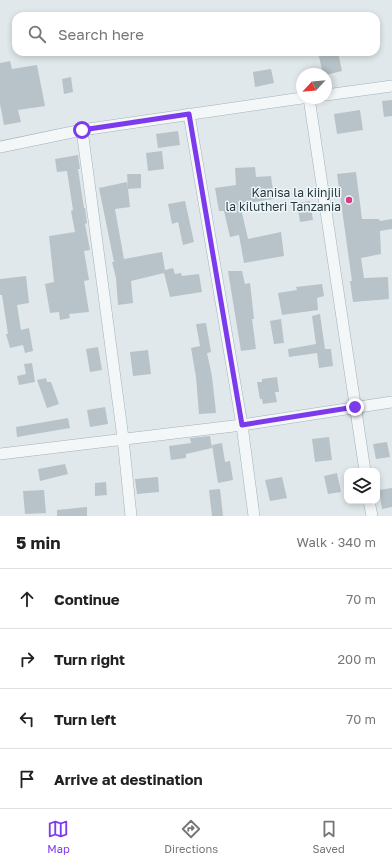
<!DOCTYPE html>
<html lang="en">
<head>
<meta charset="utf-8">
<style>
  :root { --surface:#fff; --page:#f2f2f2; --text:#222; --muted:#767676; --line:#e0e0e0; --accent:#7c3aed }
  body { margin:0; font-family:"Golos Text",sans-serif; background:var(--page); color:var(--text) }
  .controls { position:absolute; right:12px; bottom:12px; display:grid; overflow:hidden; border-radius:8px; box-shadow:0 2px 6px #0003 }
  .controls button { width:36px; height:36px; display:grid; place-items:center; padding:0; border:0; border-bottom:1px solid var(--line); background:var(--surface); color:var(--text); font:20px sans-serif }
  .compass { position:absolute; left:296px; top:68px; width:36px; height:36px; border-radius:50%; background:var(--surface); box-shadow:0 2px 6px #0003; rotate:244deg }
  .stop { position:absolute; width:12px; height:12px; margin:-9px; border:3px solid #7c3aed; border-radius:50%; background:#fff }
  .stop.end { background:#7c3aed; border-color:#fff; box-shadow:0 1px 4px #0008 }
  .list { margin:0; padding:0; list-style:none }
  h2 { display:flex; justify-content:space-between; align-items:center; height:52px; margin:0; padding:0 16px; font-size:17px }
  h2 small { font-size:13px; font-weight:400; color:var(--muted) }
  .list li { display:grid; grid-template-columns:26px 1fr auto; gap:12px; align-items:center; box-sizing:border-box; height:60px; padding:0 16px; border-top:1px solid var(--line) }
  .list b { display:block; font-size:15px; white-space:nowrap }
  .list em { font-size:13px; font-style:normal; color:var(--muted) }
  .icon { flex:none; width:22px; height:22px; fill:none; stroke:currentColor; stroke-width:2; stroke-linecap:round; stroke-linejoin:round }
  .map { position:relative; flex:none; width:392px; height:516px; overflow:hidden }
  .search { position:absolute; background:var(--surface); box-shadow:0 2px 6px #0003; left:12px; right:12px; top:12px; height:44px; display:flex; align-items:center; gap:10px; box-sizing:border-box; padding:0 14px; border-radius:12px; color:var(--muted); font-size:15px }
  .sheet { height:292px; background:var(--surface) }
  nav { display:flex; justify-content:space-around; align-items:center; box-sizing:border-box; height:56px; border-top:1px solid var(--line); background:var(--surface); font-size:11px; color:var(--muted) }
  nav a { display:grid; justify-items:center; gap:2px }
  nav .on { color:var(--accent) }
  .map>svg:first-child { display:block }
  .building { fill:#b7c3c9 }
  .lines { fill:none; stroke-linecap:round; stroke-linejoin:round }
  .minor-casing { stroke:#a5b1b6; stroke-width:12 }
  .minor { stroke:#f4f7f8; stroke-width:11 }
  .route { stroke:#7c3aed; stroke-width:5 }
  .poi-dot { fill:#db3a85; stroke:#f0f6f8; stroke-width:1.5 }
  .labels { text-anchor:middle; stroke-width:3; stroke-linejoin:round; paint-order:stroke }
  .poi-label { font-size:12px; fill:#273b44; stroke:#f0f6f8; text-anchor:end }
</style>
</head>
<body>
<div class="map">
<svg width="392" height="516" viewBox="0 0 392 516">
  <rect width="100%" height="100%" fill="#e0e8eb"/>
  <g class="building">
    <path d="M318,52h20l4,19 -16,4 -3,-1z"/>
    <path d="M10,61l2,8 25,-4 8,41 -27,4 3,12 -17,3 -4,-21v-41z"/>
    <path d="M271,69l3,14 -19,4 -2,-15z"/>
    <path d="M71,77l2,15 -9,2 -2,-15z"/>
    <path d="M392,100v16l-8,1 -2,-16z"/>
    <path d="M360,110l3,20 -26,4 -3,-20z"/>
    <path d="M178,131l2,14 -22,3 -2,-14z"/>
    <path d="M162,151l2,18 -16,2 -2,-18z"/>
    <path d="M78,155l2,14h-2l6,39h1l2,15 -2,1 5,26 -6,1 5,29 -5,1 5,31 -20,2 1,4 -10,2 -1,-8 -9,1 -5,-29 9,-2 -5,-46 26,-4 -4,-21 2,-1 -6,-39 -10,1 -2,-13z"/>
    <path d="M255,167l1,10 15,-1 3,23 -34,5 8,35 33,-7 3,24 -40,7 -5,-28 -9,2 -6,-26h-5l-4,-23 21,-3 -1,-17z"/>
    <path d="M356,172l6,47h17l1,2 12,-2v10l-12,2 1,23 -20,4 3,20 24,-1 1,22 -36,3 -3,-21h2l-15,-107z"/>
    <path d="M127,174h14v14l-13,1 2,18 -15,2 9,50 38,-7 3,18 8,-2 2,6 6,-1 1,3 17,-2 3,18 -32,5 -6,-24 -33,8 2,22 -15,2 -2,-27 -4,-16h2l-15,-74 28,-6 1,6z"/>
    <path d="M185,201l9,41 -11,3 -5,-23 -6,2 -4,-20z"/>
    <path d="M310,201l3,19 -13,2 -3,-19z"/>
    <path d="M228,271h14l3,13 5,-1 4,36h-2l4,30 -15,2z"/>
    <path d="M26,276l3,27 -12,2 4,25 8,-2 4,23 -8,2 -2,-8 -13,3 -4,-14h2l-6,-39h-2v-16z"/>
    <path d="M322,284l2,12 -7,2 1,12 -36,5 -4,-22 19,-3 -1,-3z"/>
    <path d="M320,314l5,35h6l2,17 -14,2 -2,-15 -28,4 -1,-8 28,-5 -4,-28z"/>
    <path d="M281,319l3,24 -10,1 -4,-23z"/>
    <path d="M206,323l5,29 -4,1 5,23 4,37 -17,1 -3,-37 -5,-29 9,-2 -4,-22z"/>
    <path d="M98,347l4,23 -12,2 -4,-23z"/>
    <path d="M148,350l3,24 -18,2 -3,-24z"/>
    <path d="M32,363l3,19 -16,3 -2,-9 9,-2 -2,-10z"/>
    <path d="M277,377l2,15h-4l2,10 -14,2 -1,-5h-2l-3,-17h5v-3z"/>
    <path d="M46,378l1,4h4l8,22 -12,4 -10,-28z"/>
    <path d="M105,407l3,17 -18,3 -3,-17z"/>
    <path d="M68,418l2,10 -53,9 -1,-10z"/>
    <path d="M210,436l2,12 -26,6v4l-15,2 -2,-14 22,-3 -1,-5z"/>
    <path d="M329,437l3,23 -17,2 -3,-23z"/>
    <path d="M387,442l3,15 -14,2 -3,-15z"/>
    <path d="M222,443l3,19 5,-1 3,19 -15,3 -6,-38z"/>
    <path d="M65,464l3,10 -28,7 -2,-12z"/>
    <path d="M337,473l4,19 -13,2 -4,-18z"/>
    <path d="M158,477l1,15 -22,2 -2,-15z"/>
    <path d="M282,477l5,21 -17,3 -5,-21z"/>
    <path d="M106,482l1,13 -12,1v-13z"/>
    <path d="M392,488v19l-10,2 -3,-19z"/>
    <path d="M220,489l3,27h-11l-3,-26z"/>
    <path d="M44,490l2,23 -21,1 -2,-23z"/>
    <path d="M87,507v9h-30v-6z"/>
  </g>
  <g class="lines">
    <g class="minor-casing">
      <g id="minor">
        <path d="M326,95l66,-9"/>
        <path d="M309,98l56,373"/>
        <path d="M189,114l53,311 12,91"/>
        <path d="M82,130l41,308 8,78"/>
        <path d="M0,147l82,-17 220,-32"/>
        <path d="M0,454l242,-29 150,-23"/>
        <path d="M369,501l3,15"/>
      </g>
    </g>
    <use href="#minor" class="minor"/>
  </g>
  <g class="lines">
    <path class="route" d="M82,130l107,-16 53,311 113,-18"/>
  </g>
  <circle class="poi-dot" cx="349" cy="200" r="4"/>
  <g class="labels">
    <g class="poi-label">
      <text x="341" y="197">Kanisa la kiinjili<tspan x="341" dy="14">la kilutheri Tanzania</tspan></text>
    </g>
  </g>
</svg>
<div class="controls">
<button><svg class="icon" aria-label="layers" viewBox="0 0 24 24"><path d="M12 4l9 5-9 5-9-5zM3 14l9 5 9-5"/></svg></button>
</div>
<svg class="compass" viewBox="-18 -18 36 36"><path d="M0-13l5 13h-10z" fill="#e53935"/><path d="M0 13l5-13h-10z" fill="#767676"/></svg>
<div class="stop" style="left:82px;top:130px"></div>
<div class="stop end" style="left:355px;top:407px"></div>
<div class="search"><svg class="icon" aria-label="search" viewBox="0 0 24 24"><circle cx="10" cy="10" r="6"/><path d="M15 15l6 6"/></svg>Search here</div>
</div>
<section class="sheet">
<h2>5 min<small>Walk · 340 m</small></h2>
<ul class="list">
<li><svg class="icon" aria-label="ahead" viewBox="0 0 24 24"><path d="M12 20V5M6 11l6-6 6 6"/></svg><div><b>Continue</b></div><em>70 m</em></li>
<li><svg class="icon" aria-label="right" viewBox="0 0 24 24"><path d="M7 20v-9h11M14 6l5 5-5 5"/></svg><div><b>Turn right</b></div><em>200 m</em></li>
<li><svg class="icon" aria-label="left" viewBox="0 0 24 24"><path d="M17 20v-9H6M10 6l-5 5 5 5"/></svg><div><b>Turn left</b></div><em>70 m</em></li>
<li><svg class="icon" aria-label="arrive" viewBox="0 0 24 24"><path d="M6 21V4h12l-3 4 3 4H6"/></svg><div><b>Arrive at destination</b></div></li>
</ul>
</section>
<nav>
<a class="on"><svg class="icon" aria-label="map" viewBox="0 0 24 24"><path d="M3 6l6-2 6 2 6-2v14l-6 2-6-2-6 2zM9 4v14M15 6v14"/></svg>Map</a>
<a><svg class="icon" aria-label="directions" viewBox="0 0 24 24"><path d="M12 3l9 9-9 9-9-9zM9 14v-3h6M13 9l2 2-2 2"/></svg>Directions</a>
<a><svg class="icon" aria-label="saved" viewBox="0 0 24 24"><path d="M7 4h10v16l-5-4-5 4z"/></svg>Saved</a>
</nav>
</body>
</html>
